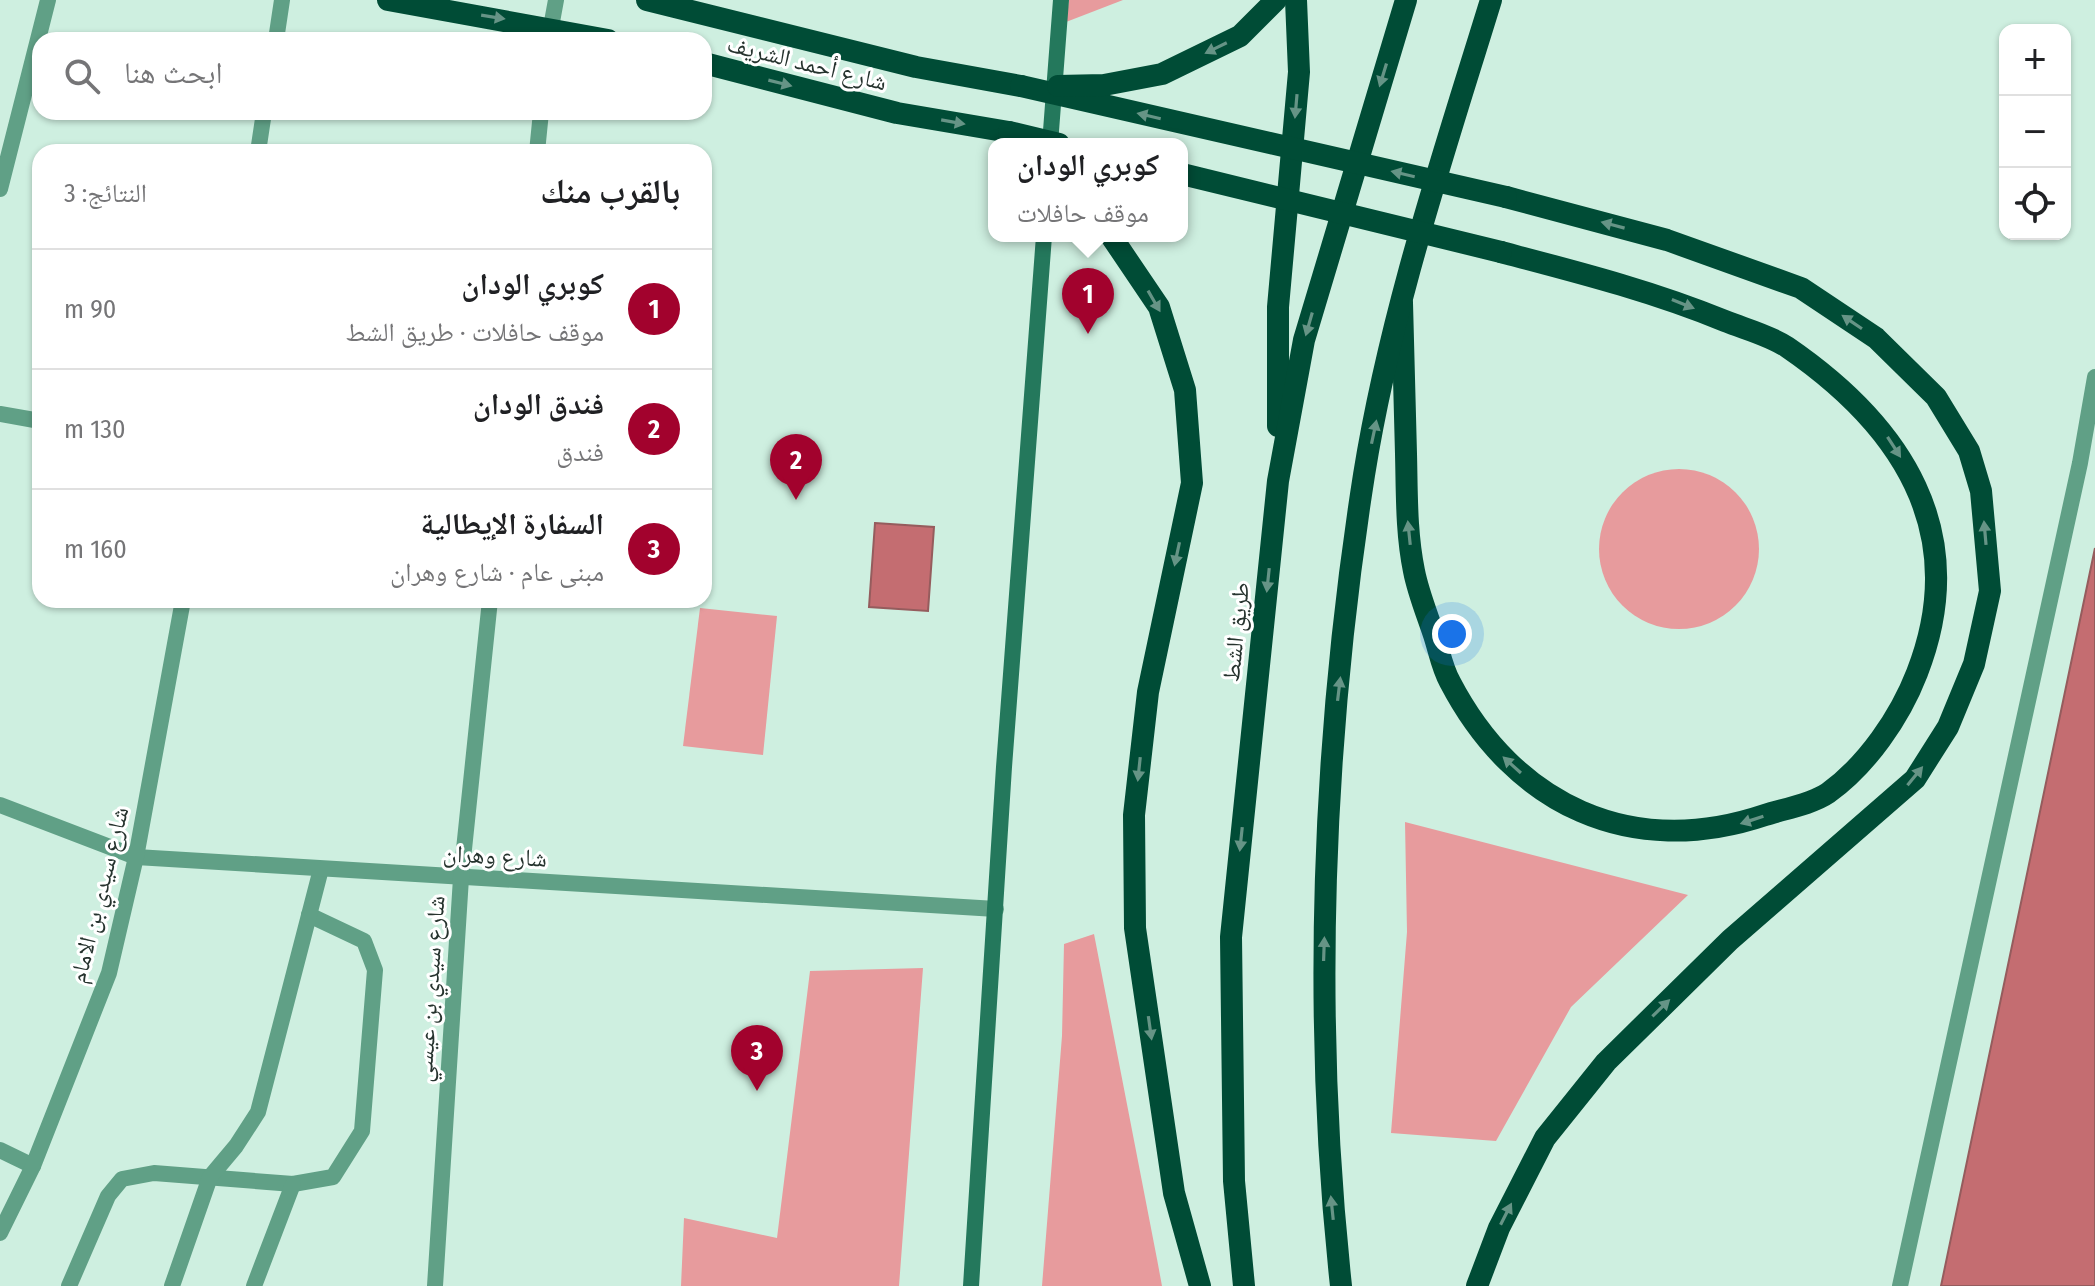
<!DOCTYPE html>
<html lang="ar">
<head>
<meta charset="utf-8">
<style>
  :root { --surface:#fff; --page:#f2f2f2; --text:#202124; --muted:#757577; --line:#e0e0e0; --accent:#a2022d }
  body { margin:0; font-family:"Fira Sans Condensed","Noto Naskh Arabic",sans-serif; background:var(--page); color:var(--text); direction:rtl }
  .controls { position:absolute; right:24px; top:24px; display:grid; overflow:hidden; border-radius:16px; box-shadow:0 2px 6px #0004 }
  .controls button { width:72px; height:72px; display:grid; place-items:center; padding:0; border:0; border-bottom:2px solid var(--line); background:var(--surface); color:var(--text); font:40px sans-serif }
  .you { position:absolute; left:1452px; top:634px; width:28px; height:28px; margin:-20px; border:6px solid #fff; border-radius:50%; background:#1a73e8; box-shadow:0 0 0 12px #1a73e833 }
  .badge { display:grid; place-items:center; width:52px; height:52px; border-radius:50%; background:var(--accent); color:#fff; font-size:26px; font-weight:700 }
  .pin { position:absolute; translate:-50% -66px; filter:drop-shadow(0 2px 4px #0008) }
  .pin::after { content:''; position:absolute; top:42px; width:28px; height:24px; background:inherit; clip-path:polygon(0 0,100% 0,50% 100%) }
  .popup { position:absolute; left:988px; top:138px; width:200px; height:104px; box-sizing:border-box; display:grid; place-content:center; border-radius:16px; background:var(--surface); filter:drop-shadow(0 2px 6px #0005); font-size:26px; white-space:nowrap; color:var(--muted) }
  .popup b { font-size:30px; color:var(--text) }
  .popup::after { content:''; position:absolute; left:50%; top:100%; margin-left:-16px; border:16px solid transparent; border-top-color:var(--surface) }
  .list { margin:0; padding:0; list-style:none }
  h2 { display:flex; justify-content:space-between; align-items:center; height:104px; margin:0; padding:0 32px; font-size:34px }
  h2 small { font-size:26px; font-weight:400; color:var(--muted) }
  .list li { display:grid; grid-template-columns:52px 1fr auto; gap:24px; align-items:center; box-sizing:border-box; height:120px; padding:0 32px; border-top:2px solid var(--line) }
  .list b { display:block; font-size:30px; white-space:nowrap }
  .list p { margin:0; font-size:26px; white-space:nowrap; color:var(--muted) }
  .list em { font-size:26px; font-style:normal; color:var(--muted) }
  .icon { flex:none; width:44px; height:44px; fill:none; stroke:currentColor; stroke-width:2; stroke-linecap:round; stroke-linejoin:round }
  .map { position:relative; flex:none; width:2095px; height:1286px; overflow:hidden; direction:ltr }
  .search { position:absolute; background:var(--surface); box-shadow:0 2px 6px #0004; left:32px; top:32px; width:680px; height:88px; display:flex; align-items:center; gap:20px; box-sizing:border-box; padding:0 28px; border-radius:24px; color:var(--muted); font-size:30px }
  .panel { position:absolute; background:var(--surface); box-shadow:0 2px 6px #0004; left:32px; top:144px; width:680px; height:464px; border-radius:24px; direction:rtl }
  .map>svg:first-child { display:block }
  .green { fill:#e79b9d }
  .water { fill:#c46d71; stroke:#955c5d; stroke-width:2 }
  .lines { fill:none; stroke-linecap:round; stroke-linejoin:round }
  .service { stroke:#60a086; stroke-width:16 }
  .pedestrian { stroke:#60a086; stroke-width:16 }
  .minor { stroke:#60a086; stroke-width:16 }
  .secondary { stroke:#24785c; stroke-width:16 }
  .trunk { stroke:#004c36; stroke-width:22 }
  .trunk-bridge { stroke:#004c36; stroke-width:22 }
  .oneway { fill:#669486 }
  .labels { text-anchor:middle; stroke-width:6; stroke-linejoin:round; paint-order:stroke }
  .street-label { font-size:24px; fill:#26332e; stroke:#fff }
</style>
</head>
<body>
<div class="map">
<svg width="2095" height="1286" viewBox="0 0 2095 1286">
  <rect width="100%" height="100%" fill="#ceefe0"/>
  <g class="green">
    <path d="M1069,0h54l-57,22z"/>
    <circle cx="1679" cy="549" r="80"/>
    <path d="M700,608l77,8 -14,139 -80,-9z"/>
    <path d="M1405,822l283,73 -117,112 -75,134 -105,-8 16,-201z"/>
    <path d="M1094,934l63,325 5,27h-120l20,-250 2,-92z"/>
    <path d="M923,968l-24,318h-218l3,-68 93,20 33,-267z"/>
  </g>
  <g class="water">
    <path d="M875,523l59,4 -6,84 -59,-4z"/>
    <path d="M2095,548v738h-154z"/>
  </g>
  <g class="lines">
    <g class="service">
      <path d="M69,1286l39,-90 14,-17 32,-6 139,11 40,-7 29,-46 13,-161 -11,-29 -55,-26"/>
      <path d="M172,1286l38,-109 26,-31 22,-34 63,-243"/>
      <path d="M254,1286l39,-102"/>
    </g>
    <path class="pedestrian" d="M1900,1286l180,-823 15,-86"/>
    <g class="minor">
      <path d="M549,38l7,-38"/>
      <path d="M276,40l6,-40"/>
      <path d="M258,152l6,-40"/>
      <path d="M537,152l4,-40"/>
      <path d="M0,189l48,-189"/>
      <path d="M0,414l40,7"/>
      <path d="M0,805l136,52 860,52"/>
      <path d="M0,1150l33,16"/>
      <path d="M0,1233l33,-67 76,-193 27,-116 47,-257"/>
      <path d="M435,1286l26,-408 29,-278"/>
    </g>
    <g class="secondary">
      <path d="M1050,144l11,-144"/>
      <path d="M971,1286l33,-519 40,-531"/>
    </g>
    <g class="trunk">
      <path d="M388,0l220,40"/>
      <path d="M647,0l269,67 105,19"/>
      <path d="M704,63l193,50 112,19 12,12"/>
      <path d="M1111,236l48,71 26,83 7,93 -44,209 -14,123 1,113 39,265 26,93"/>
      <path d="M1402,303c1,50 3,100 4,151 1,38 0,78 8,117 4,21 13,43 20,64 5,15 8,33 16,47 64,123 181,178 315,133 19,-6 47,-11 63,-22 39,-28 72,-76 89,-120 55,-141 -15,-247 -130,-326 -18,-12 -42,-18 -62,-26 -73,-30 -148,-49 -224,-69"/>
      <path d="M1278,426v-119l21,-235 -3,-72"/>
      <path d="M1244,1286l-10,-105 -3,-244 47,-456 26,-141 102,-340"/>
      <path d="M1341,1286c-29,-268 -19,-544 23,-811 26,-162 79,-319 127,-475"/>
      <path d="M1477,1286l22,-58 46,-90 61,-76 124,-122 185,-161 33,-52 26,-63 16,-73 -9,-100 -12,-40 -33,-54 -60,-59 -75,-50 -134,-48 -161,-43"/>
    </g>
    <g class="trunk-bridge">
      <path d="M1021,86l485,111"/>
      <path d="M1058,86l46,-1 58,-11 78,-38 36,-36"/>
      <path d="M1009,132l50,12"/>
      <path d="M1182,174l319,78"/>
    </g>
  </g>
  <defs><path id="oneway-solid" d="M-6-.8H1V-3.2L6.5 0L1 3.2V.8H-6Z" transform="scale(2)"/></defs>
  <g class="oneway">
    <use href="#oneway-solid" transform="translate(493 17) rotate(9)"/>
    <use href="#oneway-solid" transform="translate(1216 48) rotate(154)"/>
    <use href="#oneway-solid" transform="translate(1383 75) rotate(107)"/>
    <use href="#oneway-solid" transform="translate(780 83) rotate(14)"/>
    <use href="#oneway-solid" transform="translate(1296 106) rotate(95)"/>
    <use href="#oneway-solid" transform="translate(1149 116) rotate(-167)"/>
    <use href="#oneway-solid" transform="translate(953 122) rotate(10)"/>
    <use href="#oneway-solid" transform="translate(1403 174) rotate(-167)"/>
    <use href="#oneway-solid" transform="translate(1613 225) rotate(-165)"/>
    <use href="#oneway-solid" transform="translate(1154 301) rotate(60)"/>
    <use href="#oneway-solid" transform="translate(1683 304) rotate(22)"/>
    <use href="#oneway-solid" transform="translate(1852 322) rotate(-146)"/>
    <use href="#oneway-solid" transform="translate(1309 324) rotate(106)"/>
    <use href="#oneway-solid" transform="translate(1374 432) rotate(-78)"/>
    <use href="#oneway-solid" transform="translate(1894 447) rotate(57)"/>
    <use href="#oneway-solid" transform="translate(1409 533) rotate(-96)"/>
    <use href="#oneway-solid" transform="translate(1985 533) rotate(-95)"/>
    <use href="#oneway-solid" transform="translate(1177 554) rotate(102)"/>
    <use href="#oneway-solid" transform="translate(1268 580) rotate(96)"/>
    <use href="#oneway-solid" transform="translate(1339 689) rotate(-83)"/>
    <use href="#oneway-solid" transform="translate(1512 765) rotate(-138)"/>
    <use href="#oneway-solid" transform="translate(1139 769) rotate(96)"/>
    <use href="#oneway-solid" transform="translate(1915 776) rotate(-51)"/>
    <use href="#oneway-solid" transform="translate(1752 820) rotate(162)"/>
    <use href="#oneway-solid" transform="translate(1241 839) rotate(96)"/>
    <use href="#oneway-solid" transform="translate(1324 949) rotate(-88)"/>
    <use href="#oneway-solid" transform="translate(1661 1008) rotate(-44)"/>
    <use href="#oneway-solid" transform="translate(1150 1028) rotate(82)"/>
    <use href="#oneway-solid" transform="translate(1332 1208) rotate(-96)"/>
    <use href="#oneway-solid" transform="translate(1506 1214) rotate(-63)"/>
  </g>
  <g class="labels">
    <g class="street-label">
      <text transform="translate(807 63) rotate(14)" y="8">شارع أحمد الشريف</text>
      <text transform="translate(1236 632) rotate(-84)" y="8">طريق الشط</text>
      <text transform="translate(495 856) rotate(3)" y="8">شارع وهران</text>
      <text transform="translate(99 895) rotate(-76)" y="8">شارع سيدي بن الامام</text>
      <text transform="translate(430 989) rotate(-86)" y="8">شارع سيدي بن عيسي</text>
    </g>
  </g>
</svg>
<div class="controls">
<button>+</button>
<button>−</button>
<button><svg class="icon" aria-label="locate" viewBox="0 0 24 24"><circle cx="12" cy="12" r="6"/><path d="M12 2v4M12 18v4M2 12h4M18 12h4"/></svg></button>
</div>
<div class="you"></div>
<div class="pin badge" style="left:1088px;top:334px">1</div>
<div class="popup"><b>كوبري الودان</b>موقف حافلات</div>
<div class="pin badge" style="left:796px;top:500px">2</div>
<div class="pin badge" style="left:757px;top:1091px">3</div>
<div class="search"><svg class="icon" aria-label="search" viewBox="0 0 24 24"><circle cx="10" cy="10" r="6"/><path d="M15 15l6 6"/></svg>ابحث هنا</div>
<section class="panel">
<h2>بالقرب منك<small>النتائج: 3</small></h2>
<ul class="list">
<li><span class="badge">1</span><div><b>كوبري الودان</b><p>موقف حافلات · طريق الشط</p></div><em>90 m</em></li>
<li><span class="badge">2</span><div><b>فندق الودان</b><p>فندق</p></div><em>130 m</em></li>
<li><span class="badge">3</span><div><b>السفارة الإيطالية</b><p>مبنى عام · شارع وهران</p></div><em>160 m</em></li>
</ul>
</section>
</div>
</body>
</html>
